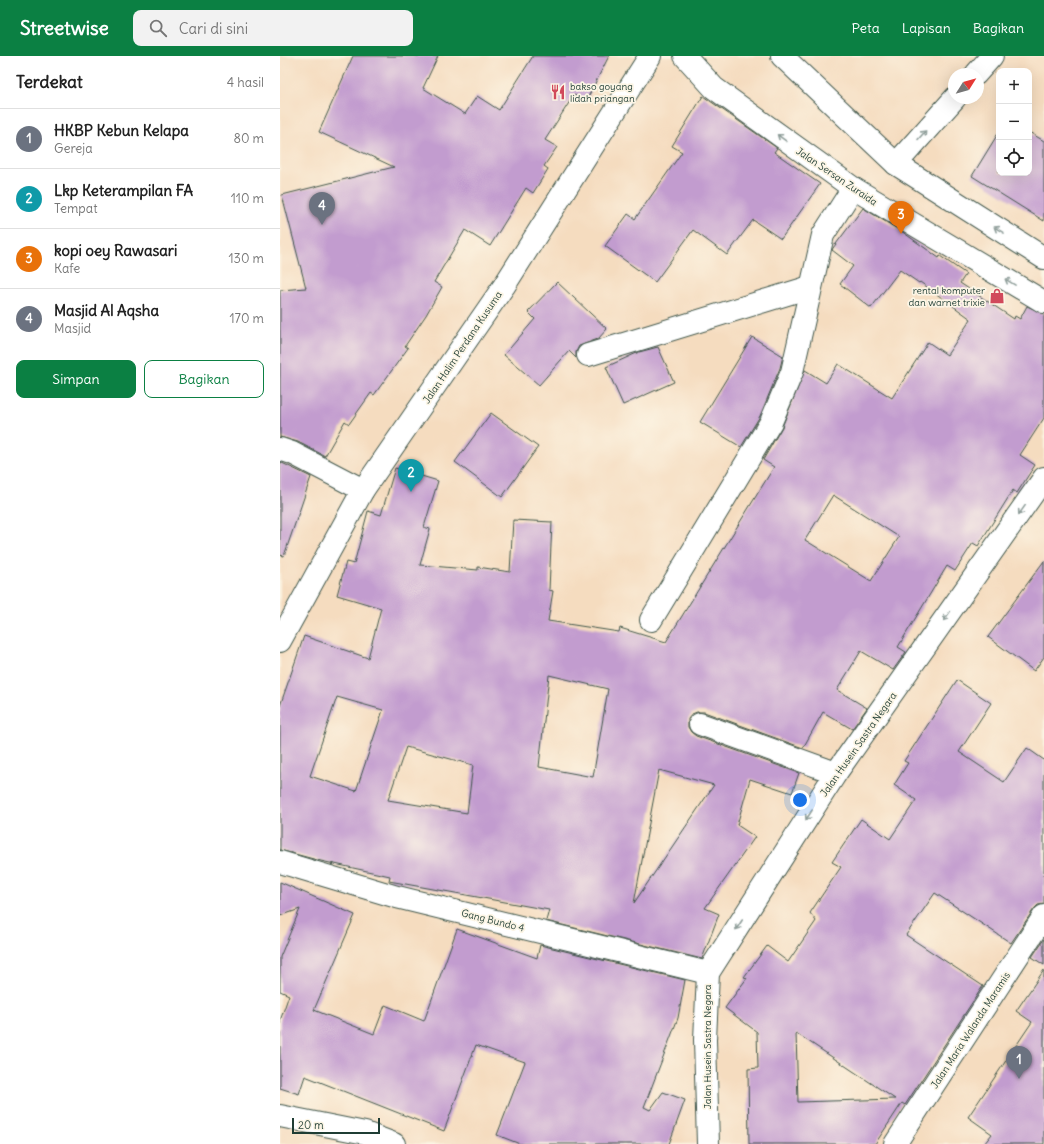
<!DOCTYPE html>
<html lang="id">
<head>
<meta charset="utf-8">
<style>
  :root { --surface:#fff; --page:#f2f2f2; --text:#222; --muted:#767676; --line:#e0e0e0; --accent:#0b8043 }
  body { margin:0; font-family:Delius,sans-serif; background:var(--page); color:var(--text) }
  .controls { position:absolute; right:12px; top:12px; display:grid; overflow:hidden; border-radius:8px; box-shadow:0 4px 16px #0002 }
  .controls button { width:36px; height:36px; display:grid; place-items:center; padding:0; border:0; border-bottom:1px solid var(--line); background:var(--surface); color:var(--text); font:20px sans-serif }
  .compass { position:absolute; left:668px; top:12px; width:36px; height:36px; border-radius:50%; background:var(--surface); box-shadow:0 4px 16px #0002; rotate:53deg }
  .scale { position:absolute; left:12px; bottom:10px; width:88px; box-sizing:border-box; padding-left:4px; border:2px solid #1f3d34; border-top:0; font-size:11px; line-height:14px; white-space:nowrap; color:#1f3d34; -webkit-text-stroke:3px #fcf5e5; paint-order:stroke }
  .you { position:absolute; left:520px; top:744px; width:14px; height:14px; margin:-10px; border:3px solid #fff; border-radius:50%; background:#1a73e8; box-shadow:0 0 0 6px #1a73e833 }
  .badge { display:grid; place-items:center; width:26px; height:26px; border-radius:50%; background:var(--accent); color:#fff; font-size:13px; font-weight:700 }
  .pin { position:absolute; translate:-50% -33px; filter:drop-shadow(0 1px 2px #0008) }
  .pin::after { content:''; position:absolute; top:21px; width:14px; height:12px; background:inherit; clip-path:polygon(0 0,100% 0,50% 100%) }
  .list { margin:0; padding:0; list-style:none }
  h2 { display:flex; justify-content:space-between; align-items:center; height:52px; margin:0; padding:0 16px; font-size:17px }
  h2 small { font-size:13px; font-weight:400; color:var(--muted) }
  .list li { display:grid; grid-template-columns:26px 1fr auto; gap:12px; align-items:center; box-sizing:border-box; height:60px; padding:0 16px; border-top:1px solid var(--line) }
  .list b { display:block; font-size:15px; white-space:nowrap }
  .list p { margin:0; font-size:13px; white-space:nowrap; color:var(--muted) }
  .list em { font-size:13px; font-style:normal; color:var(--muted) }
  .actions { display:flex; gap:8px; padding:12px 16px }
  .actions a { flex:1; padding:9px 0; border:1px solid var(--accent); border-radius:8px; text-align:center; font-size:14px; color:var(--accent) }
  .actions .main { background:var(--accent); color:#fff }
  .icon { flex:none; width:22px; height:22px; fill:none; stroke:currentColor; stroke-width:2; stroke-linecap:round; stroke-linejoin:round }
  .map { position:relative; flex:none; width:764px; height:1088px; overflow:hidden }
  header { display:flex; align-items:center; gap:24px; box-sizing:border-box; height:56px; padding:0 20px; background:var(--accent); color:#fff }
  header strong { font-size:19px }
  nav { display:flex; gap:22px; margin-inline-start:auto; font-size:14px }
  .search { width:280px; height:36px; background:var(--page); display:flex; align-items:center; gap:10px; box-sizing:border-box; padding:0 14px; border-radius:8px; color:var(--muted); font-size:15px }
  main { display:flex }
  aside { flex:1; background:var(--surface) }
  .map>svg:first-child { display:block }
  .building { fill:#c29ccf; fill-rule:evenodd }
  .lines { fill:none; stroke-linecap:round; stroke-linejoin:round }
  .minor-casing { stroke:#3f5549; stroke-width:24 }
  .major-casing { stroke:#3f5549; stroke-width:24 }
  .minor { stroke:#fff; stroke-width:22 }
  .major { stroke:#fff; stroke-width:22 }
  .oneway { stroke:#8f9e9a }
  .labels { text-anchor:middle; stroke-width:3.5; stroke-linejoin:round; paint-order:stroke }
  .poi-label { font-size:10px; fill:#1f3d34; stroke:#fcf5e5; text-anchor:start }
  .street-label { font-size:10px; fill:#1f3d34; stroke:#fcf5e5 }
</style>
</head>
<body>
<header>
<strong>Streetwise</strong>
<div class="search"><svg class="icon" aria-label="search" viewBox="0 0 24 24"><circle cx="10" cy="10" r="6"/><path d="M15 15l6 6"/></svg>Cari di sini</div>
<nav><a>Peta</a><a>Lapisan</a><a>Bagikan</a></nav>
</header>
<main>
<aside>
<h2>Terdekat<small>4 hasil</small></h2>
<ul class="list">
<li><span class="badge" style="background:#6b7280">1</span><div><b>HKBP Kebun Kelapa</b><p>Gereja</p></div><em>80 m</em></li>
<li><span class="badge" style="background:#0f9aa8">2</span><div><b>Lkp Keterampilan FA</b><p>Tempat</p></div><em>110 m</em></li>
<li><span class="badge" style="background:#e8710a">3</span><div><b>kopi oey Rawasari</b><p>Kafe</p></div><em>130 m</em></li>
<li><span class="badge" style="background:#6b7280">4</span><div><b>Masjid Al Aqsha</b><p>Masjid</p></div><em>170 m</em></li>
</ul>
<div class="actions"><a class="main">Simpan</a><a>Bagikan</a></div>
</aside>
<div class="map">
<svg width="764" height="1088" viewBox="0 0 764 1088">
  <rect width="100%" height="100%" fill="#fcf5e5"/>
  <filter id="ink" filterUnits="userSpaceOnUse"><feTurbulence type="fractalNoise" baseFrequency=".025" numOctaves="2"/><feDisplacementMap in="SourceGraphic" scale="8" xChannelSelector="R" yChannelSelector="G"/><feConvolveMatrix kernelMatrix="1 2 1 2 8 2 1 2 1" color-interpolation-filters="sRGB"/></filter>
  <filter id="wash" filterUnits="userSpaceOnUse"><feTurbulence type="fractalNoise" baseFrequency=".012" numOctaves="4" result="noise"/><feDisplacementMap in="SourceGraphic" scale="16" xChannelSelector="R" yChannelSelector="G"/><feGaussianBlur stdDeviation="0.9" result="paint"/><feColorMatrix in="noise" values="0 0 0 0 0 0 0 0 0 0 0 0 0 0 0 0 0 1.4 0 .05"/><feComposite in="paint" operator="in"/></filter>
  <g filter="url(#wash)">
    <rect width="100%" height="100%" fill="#f5dcbf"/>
    <g id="blocks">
      <g class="building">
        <path d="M73,0h85l-15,32 42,26 12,-18 22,14 34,-54h76l-23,45 -12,-6 -29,45 12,7 -13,19 4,3 -15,24 -7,-5 -36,58 -25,-16 -31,52 8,5 -16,28 -21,31 3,2 -34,47 -3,-2 -22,31 -4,-3 -20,35 -27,-14 -18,-5v-147l26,-2 -24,-93 112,-28 -75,-35z"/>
        <path d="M423,40l74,52 -3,4 46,32 -39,55 -28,-19 -26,35 -34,-25 -38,52 -50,-36 23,-32 7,5 47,-67 -10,-6z"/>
        <path d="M719,76v41h30v-41l15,9v80l-72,-45z"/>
        <path d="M583,152l41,25 35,25 1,-2 26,18 -6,9 54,36 1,-3 5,3 7,-13 17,8v104l-24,37 15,10 -18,28 -4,-3 -35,56 -5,-3 -18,28 -8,-5 -49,81 8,5 -13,18 -32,-19 -24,39 30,18 -15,21 -29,-17 -20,36 -99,-36h-7l-5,2 -4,5v8l3,5 5,4 103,37 -7,20 -42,-14 -13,46 18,12 -50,71 14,6 -17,45 -156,-38 3,-11 -160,-29 1,-5 -69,-15 -41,-11v-144l24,-70 64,22 13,-50 -44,-13 9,-33 8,2 14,-53 13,4 14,-47 43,13 -14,46 6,2 -10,36 58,5v-3l32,5 3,-52 39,2 -3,68 4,1 -5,30 71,11 1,-4 46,14 108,-175 -11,-7 19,-33 23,-57 21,13 12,-19 54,34 36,-56 19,13 24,-36 -51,-37 -1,1 -19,-13 -29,38 -31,-24 13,-18 -21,-16 1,-2zM553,439l66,42 -28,44 -66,-41zM269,619l59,14 -15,88 -54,-10zM57,641l46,13 -27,81 -46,-15zM126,691l67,18 -6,48 -79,-13zM379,714l55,15 -80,118z"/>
        <path d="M277,226l50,47 -9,10 -19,7 -3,6v6l-7,-7 -30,34 -35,-30 31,-36 -7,-7z"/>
        <path d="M472,281l31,19 -3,12 -20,48 -19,31 -41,-25z"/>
        <path d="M378,291l16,35 -51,23 -17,-38 33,-15z"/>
        <path d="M211,357l47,34 -36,50 -47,-35z"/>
        <path d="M0,406l31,15 -27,79 -4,-1z"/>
        <path d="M764,505v96l-10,14 -46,-34z"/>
        <path d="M677,624l34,23 -32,49 45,30 23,-34 17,12v144l-6,1 -4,4 -23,34 -76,-50 -29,42 77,51 -78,119 -3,-2 -27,41h-126l-1,-75 10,-1 -1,-36 -32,-24 22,-30 -3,-1 23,-31 21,16 28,-41 -6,-8 31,-46 -9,-5 29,-43 29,20 26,-39 -22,-15 14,-22 -4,-2zM516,977l99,66 -97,3z"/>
        <path d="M0,826l75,33 -41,95 60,24 11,-29 39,16 33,-92 80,29 3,-13 145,35 -7,38 -34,89 6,3 13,-18 22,8 -16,44h-149l-23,-9 28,-73 -49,-17 -32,86 -139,-55 -6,18 -19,-6v-67l9,-26 -9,-4v-34l20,-48 -20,7z"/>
        <path d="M764,883v26l-12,-8z"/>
        <path d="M764,914v174h-60l8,-10 -24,-17 64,-95 -16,-11z"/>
      </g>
    </g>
  </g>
  <g filter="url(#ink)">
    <use href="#blocks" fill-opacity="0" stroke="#3f5549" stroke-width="1"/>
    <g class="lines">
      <g class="minor-casing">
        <g id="minor">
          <path d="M405,0l29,32 139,100 191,114"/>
          <path d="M502,0l114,108 148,94"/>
          <path d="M696,18l16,-18"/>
          <path d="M616,108l59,-66"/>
          <path d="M308,299l222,-68"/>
          <path d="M0,393l12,4 71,37"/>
          <path d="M371,564l120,-198 21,-50 31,-137 30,-47"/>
          <path d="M420,668l136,49"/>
          <path d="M0,806l117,35 311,76"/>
          <path d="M0,1060l85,17 29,11"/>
          <path d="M428,1088l-3,-104 3,-67 128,-200 208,-295"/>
          <path d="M615,1088l149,-228"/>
        </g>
      </g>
      <g class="major-casing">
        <path id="major" d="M0,585l83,-151 141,-204 146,-230"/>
      </g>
      <use href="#minor" class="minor"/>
      <use href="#major" class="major"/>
    </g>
    <defs><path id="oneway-shaft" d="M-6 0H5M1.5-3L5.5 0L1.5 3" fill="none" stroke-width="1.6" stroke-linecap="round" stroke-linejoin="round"/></defs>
    <g class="oneway">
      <use href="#oneway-shaft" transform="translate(642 79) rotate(-48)"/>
      <use href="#oneway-shaft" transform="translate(502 82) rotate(-144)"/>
      <use href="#oneway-shaft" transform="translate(719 174) rotate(-148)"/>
      <use href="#oneway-shaft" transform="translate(730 226) rotate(-149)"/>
      <use href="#oneway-shaft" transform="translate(742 454) rotate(125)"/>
      <use href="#oneway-shaft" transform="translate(667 560) rotate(125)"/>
      <use href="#oneway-shaft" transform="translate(529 759) rotate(123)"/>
      <use href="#oneway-shaft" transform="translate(459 869) rotate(123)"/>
    </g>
  </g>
  <defs>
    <g id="restaurant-bare" transform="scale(1.2)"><path d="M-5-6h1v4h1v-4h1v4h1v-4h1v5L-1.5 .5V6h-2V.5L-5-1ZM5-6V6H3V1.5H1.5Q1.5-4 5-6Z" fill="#d1495b" stroke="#fcf5e5" stroke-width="2.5" paint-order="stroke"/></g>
    <g id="shop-bare" transform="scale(1.2)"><path d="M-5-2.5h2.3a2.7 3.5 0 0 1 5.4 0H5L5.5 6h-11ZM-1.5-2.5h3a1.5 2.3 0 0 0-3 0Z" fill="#d1495b" stroke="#fcf5e5" stroke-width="2.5" paint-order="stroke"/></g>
  </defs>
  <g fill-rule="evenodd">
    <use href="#restaurant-bare" x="278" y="36"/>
    <use href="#shop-bare" x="717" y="240"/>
  </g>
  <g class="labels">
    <g class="poi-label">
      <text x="290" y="34">bakso goyang<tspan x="290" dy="12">lidah priangan</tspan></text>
      <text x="705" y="238" text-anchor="end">rental komputer<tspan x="705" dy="12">dan warnet trixie</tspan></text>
    </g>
    <g class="street-label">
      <text transform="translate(557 120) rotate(34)" y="4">Jalan Sersan Zuraida</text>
      <text transform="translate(182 291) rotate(-56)" y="4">Jalan Halim Perdana Kusuma</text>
      <text transform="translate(578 688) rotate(-55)" y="4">Jalan Husein Sastra Negara</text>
      <text transform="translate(213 864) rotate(14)" y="4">Gang Bundo 4</text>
      <text transform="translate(690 974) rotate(-57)" y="4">Jalan Maria Walanda Maramis</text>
      <text transform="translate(427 991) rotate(-90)" y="4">Jalan Husein Sastra Negara</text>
    </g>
  </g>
</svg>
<div class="controls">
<button>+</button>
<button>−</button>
<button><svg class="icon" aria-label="locate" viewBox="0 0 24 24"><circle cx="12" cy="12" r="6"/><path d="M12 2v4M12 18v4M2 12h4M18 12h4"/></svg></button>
</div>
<svg class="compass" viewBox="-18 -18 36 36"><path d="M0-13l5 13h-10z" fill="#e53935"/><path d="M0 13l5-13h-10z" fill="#767676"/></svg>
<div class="scale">20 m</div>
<div class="you"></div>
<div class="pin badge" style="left:739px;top:1023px;background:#6b7280">1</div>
<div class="pin badge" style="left:131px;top:436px;background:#0f9aa8">2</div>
<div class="pin badge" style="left:621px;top:178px;background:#e8710a">3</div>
<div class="pin badge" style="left:42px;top:169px;background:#6b7280">4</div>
</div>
</main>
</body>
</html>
